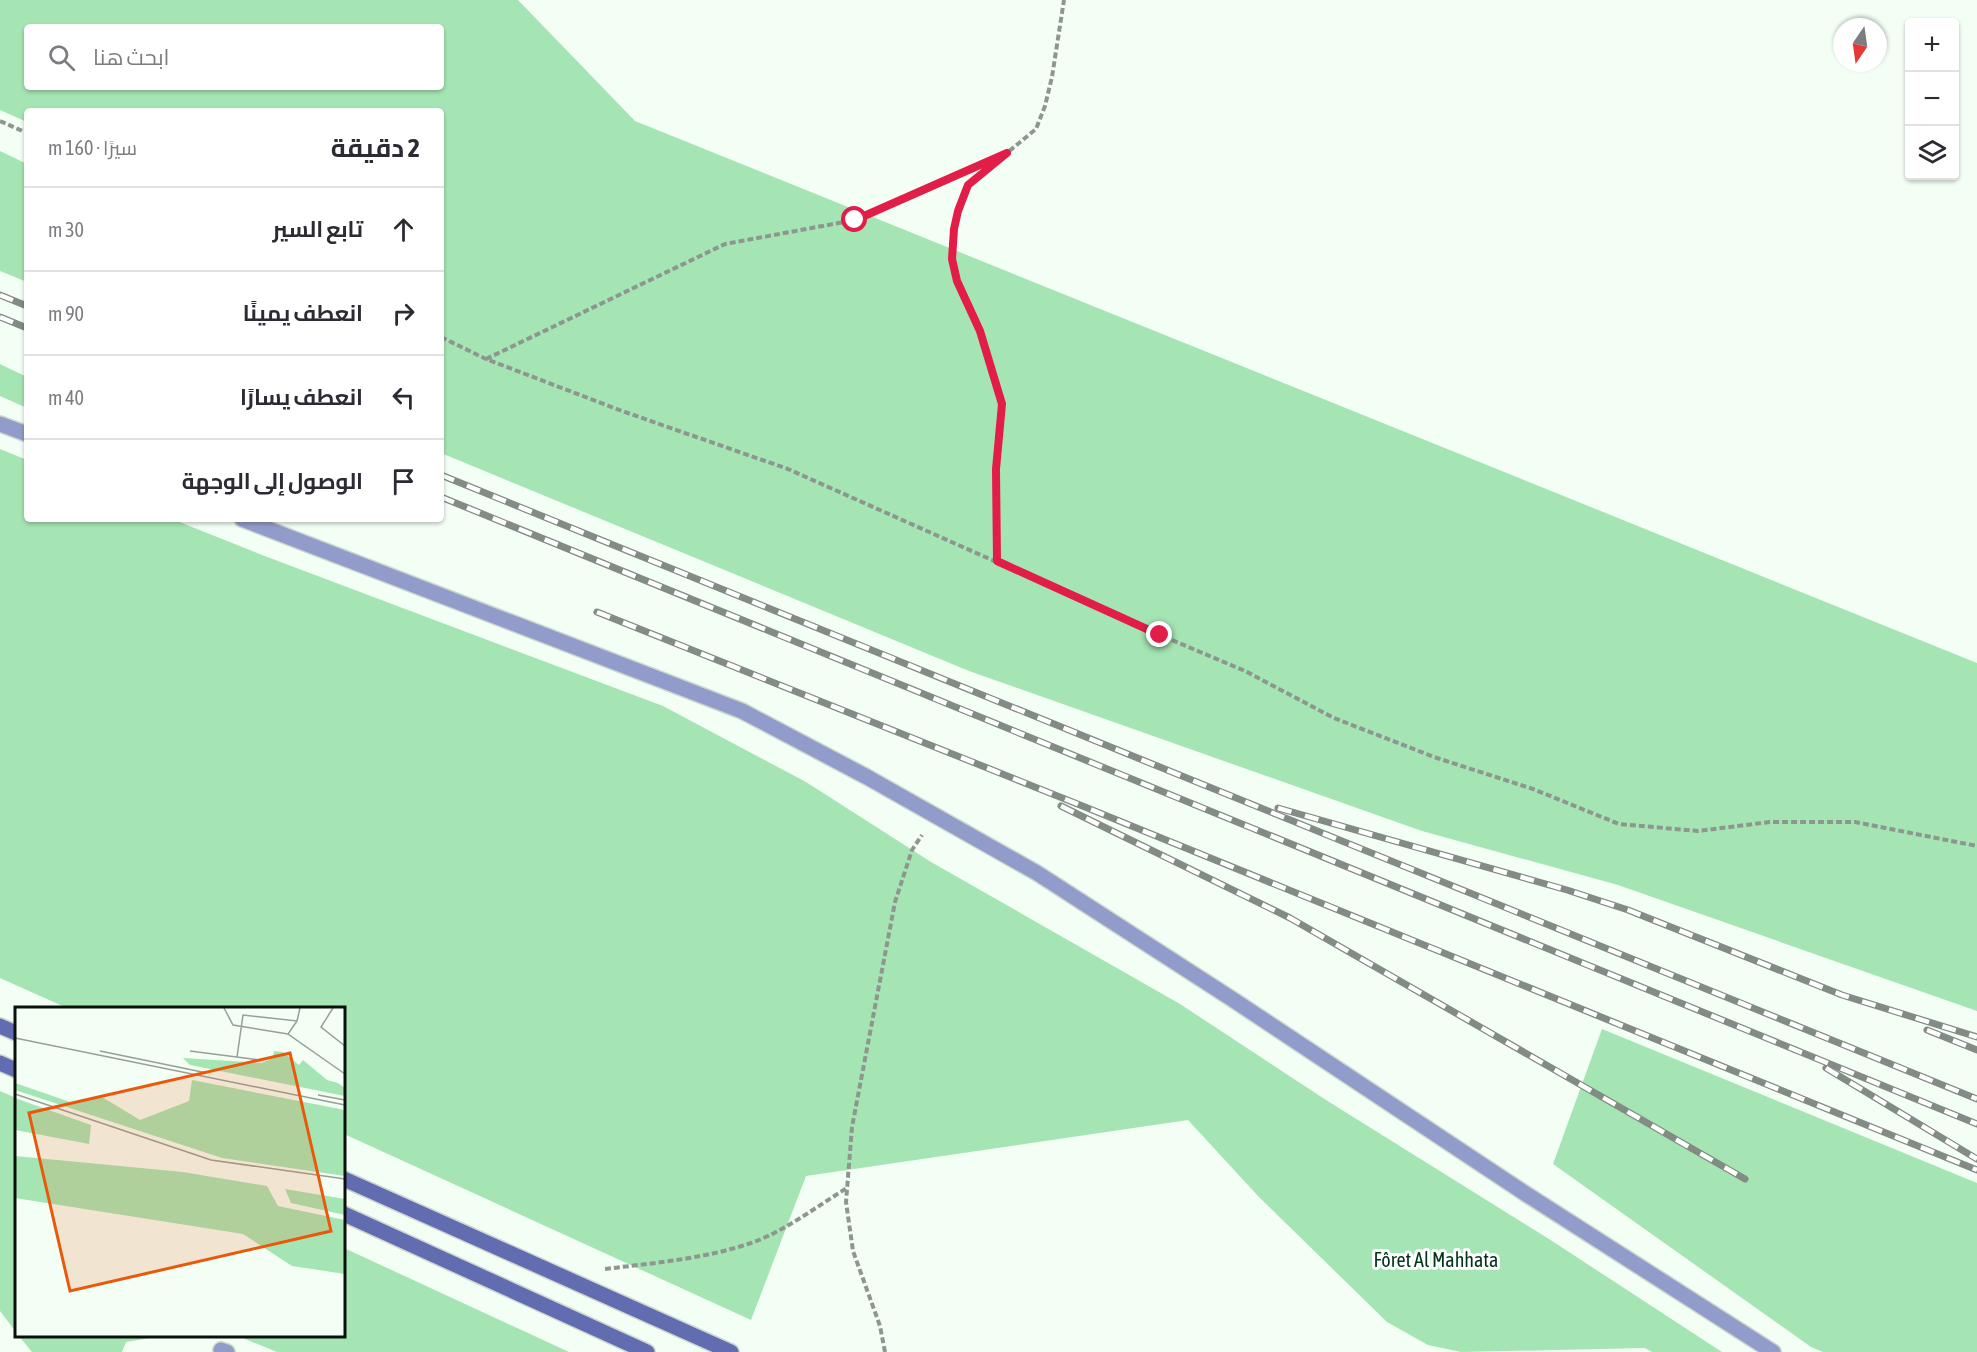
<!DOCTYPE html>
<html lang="ar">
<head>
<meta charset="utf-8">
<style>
  :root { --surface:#fff; --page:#f2f2f3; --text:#2b2b33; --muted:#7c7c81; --line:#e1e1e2 }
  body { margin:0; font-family:"Asap Condensed",Cairo,sans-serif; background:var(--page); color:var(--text); direction:rtl }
  .controls { position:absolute; right:18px; top:18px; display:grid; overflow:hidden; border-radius:6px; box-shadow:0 2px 4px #0004 }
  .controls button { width:54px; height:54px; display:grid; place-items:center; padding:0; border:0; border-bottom:2px solid var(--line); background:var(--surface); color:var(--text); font:30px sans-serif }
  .compass { position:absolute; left:1833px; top:18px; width:54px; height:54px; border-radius:50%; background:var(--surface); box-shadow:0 2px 4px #0004; rotate:193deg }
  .stop { position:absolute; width:18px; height:18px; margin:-14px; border:4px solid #e11d48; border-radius:50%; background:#fff }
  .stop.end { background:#e11d48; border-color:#fff; box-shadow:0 2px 6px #0008 }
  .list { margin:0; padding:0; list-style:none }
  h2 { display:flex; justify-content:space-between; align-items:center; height:78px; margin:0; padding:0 24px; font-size:26px }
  h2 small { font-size:20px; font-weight:400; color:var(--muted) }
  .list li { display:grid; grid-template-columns:39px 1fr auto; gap:18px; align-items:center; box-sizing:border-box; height:84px; padding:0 24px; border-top:2px solid var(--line) }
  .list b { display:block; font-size:22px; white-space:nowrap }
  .list em { font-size:20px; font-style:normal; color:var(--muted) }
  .icon { flex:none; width:33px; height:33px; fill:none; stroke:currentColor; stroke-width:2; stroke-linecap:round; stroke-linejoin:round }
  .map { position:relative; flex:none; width:1977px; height:1352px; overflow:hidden; direction:ltr }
  .search { position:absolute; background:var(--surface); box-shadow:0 2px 4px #0004; left:24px; top:24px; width:420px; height:66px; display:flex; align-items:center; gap:15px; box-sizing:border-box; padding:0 21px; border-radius:6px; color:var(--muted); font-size:22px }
  .panel { position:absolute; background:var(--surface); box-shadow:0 2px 4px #0004; left:24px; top:108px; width:420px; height:414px; border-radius:6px; direction:rtl }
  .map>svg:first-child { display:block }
  .green { fill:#a5e5b4; fill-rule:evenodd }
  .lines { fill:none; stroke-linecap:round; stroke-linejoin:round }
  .minor-casing { stroke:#ced8d0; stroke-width:18 }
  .secondary-casing { stroke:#ced8d0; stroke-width:18 }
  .path { stroke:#8e968f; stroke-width:4; stroke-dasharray:6 3; stroke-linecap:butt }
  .minor { stroke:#929ccb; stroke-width:15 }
  .secondary { stroke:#626db1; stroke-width:15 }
  .rail-casing { stroke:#838b85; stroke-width:7 }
  .rail { stroke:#fff; stroke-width:4.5; stroke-dasharray:14; stroke-linecap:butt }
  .route { stroke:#e11d48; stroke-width:8 }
  .labels { text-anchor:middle; stroke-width:6; stroke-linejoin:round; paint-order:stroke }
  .park-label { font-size:20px; fill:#003416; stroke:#fff }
  .inset-road { fill:none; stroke:#979f98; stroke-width:1.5 }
  .view { fill:#e8590c; fill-opacity:0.15; stroke:#e8590c; stroke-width:3 }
  .inset-edge { fill:none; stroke:#0c100d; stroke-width:3 }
</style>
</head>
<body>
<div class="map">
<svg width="1977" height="1352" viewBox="0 0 1977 1352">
  <rect width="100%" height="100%" fill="#f3fef5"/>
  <g class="green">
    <path d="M0,0h518l117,121 1342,542v348l-359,-126 -196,-54 -453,-160 -528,-218v-342h-414v11l-27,-12zM27,27h414v60h-414z"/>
    <path d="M0,151l27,13v118l-27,-11z"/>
    <path d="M0,364l27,13v31l-27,-12z"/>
    <path d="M0,449l27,11v59h145l90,36 401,151 143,76 125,80 249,142 146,96 223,139 173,113h-70l-7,-4 -184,4 -33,-7 -41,-23 -129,-126 -70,-76 -382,56 -55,144 -407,-186v-126h-277l-67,-30z"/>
    <path d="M1602,1029l375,154v169h-154l-12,-5 -258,-183z"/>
    <path d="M0,1091l16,7v234l-16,-21z"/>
    <path d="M344,1248l225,104h-292l-39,-16h106z"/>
    <path d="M19,1336h143l-36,6 -4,10h-90z"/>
  </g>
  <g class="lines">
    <g class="minor-casing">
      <g id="minor">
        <path d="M0,424l27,10"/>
        <path d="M242,519l500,192 125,66 170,96 195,126 294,195 247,158"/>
        <path d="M221,1350l6,2"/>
      </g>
    </g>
    <g class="secondary-casing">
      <g id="secondary">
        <path d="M0,1026l16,7"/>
        <path d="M0,1063l16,7"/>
        <path d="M344,1179l387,173"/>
        <path d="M344,1214l303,138"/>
      </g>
    </g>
    <g class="path">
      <path d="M0,121l27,12"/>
      <path d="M441,337l45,22 136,52 166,58 372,166 85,36 89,47 100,39 99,32 86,35 79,7 72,-9h85l122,24"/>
      <path d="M486,359l239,-115 130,-24 146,-65"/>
      <path d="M997,561l-1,-92 6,-65 -22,-73 -23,-50 -5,-22 2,-30 4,-18 10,-26 68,-56 9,-23 7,-29 12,-77"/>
      <path d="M605,1269c48,-6 99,-10 146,-26 34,-12 65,-36 96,-55"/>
      <path d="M885,1352l-5,-26 -27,-75 -7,-49 6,-75 43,-225 17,-52 10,-15"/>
    </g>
    <use href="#minor" class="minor"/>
    <use href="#secondary" class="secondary"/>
    <g class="rail-casing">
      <g id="rail">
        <path d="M0,295l27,11"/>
        <path d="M0,317l27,11"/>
        <path d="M441,475l1536,624"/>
        <path d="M441,497l1536,627"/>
        <path d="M597,612l488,195 892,363"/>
        <path d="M1061,806l229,112 455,261"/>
        <path d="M1278,808l289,82 61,20 214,85 135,42"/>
        <path d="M1927,1030l50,20"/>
        <path d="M1826,1068l151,91"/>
      </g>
    </g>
    <use href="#rail" class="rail"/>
  </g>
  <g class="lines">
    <path class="route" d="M855,220l152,-67 -39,32 -10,26 -4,18 -2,30 5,22 23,50 22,73 -6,65 1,92 163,74"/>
  </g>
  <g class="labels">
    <g class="park-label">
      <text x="1436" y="1267">Fôret Al Mahhata</text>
    </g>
  </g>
  <g transform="translate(15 1007)">
    <rect width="330" height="330" fill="#f3fef5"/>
    <path d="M259,44l9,1 16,13 4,-5 24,20 11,3 7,5v8l-155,-31 -7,-7 79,5 11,-5zM177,73l153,30v66l-123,-18 -207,-68v-7l58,20 29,-6 38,23 49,-19zM0,91l76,27 -2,19 -74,-14zM0,149l168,16 84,14 11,20 67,14v54l-53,-8 -49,-32 -228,-36zM270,182l60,10v16l-54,-12z" fill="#a5e5b4"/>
    <path class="inset-road" d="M209,1l9,17 55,9M318,1l-12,19 24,19M282,14l-9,13 57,40M0,31l330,67M85,44l107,22M175,44l70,9M222,50l6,-42 54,6 3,-13M0,87l196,66 134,19M303,88l27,5"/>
    <path class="view" d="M275,46l41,178 -261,60 -41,-178z"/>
    <rect width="330" height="330" class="inset-edge"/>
  </g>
</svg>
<div class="controls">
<button>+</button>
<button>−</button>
<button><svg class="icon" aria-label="layers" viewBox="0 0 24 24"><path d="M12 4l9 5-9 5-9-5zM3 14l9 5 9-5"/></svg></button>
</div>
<svg class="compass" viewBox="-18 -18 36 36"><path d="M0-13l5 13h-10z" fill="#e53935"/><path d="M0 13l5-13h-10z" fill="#7c7c81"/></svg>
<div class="stop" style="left:855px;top:220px"></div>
<div class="stop end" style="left:1160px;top:635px"></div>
<div class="search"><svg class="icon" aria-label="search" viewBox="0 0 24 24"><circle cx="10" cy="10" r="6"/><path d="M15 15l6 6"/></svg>ابحث هنا</div>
<section class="panel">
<h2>2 دقيقة<small>سيرًا · 160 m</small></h2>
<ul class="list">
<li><svg class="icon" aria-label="ahead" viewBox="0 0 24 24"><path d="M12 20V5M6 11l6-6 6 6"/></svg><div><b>تابع السير</b></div><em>30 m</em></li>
<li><svg class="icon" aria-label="right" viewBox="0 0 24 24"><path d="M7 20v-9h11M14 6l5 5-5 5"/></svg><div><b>انعطف يمينًا</b></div><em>90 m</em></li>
<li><svg class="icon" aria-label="left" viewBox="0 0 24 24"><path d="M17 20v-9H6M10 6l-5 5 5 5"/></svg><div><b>انعطف يسارًا</b></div><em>40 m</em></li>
<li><svg class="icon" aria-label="arrive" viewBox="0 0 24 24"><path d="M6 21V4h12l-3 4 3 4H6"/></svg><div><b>الوصول إلى الوجهة</b></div></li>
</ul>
</section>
</div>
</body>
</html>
